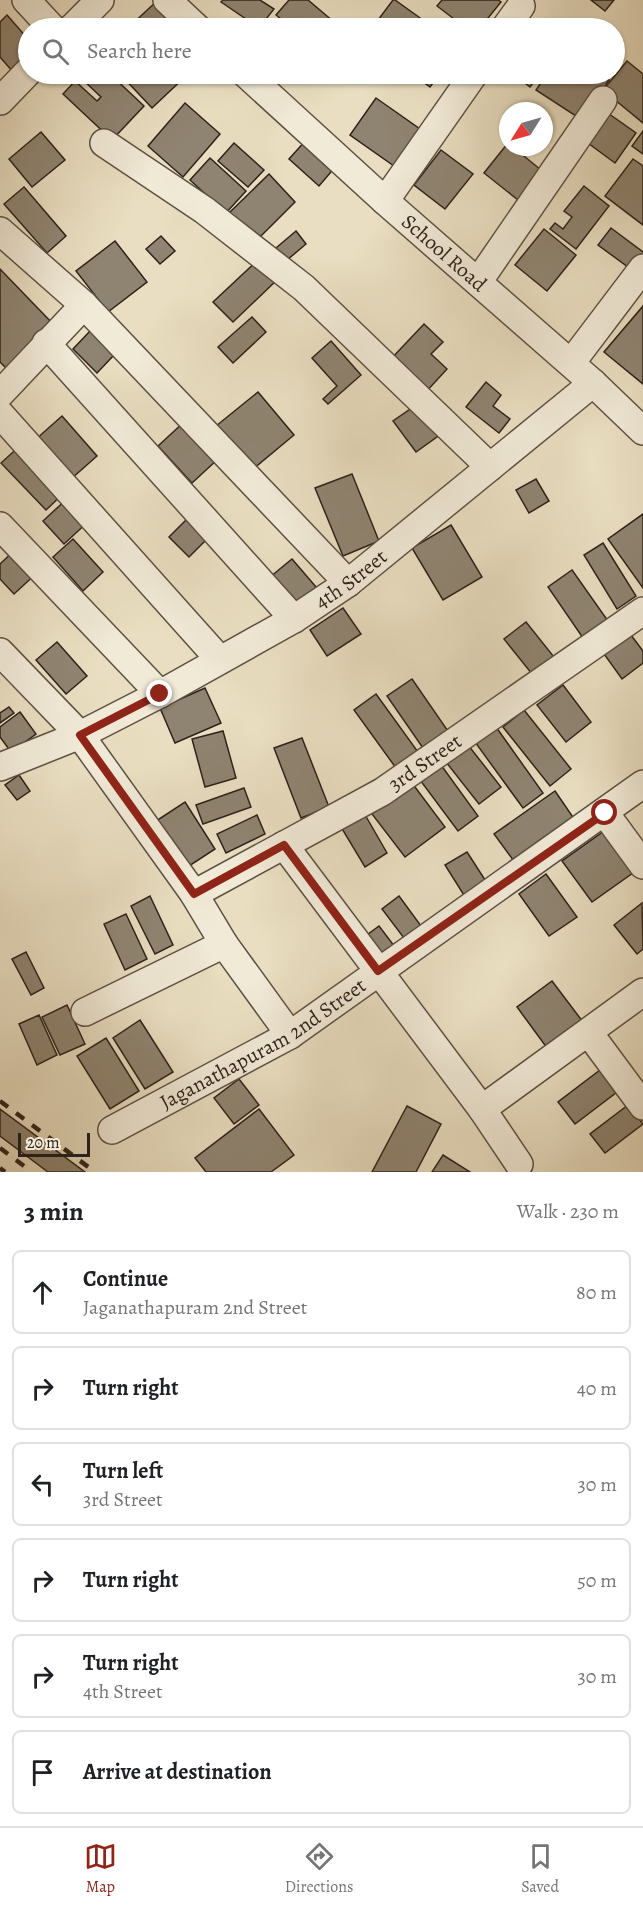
<!DOCTYPE html>
<html lang="en">
<head>
<meta charset="utf-8">
<style>
  :root { --surface:#fff; --page:#f2f2f2; --text:#202124; --muted:#757577; --line:#e0e0e0; --accent:#8f2418 }
  body { margin:0; font-family:Alegreya,serif; background:var(--page); color:var(--text) }
  .compass { position:absolute; left:499px; top:102px; width:54px; height:54px; border-radius:50%; background:var(--surface); box-shadow:0 2px 4px #0004; rotate:233deg }
  .scale { position:absolute; left:18px; bottom:15px; width:72px; box-sizing:border-box; padding-left:6px; border:3px solid #2e221a; border-top:0; font-size:16px; line-height:21px; white-space:nowrap; color:#2e221a; -webkit-text-stroke:4px #f1ead7; paint-order:stroke }
  .stop { position:absolute; width:18px; height:18px; margin:-14px; border:4px solid #8f2418; border-radius:50%; background:#fff }
  .stop.end { background:#8f2418; border-color:#fff; box-shadow:0 2px 6px #0008 }
  .list { margin:0; padding:0; list-style:none }
  h2 { display:flex; justify-content:space-between; align-items:center; height:78px; margin:0; padding:0 24px; font-size:26px }
  h2 small { font-size:20px; font-weight:400; color:var(--muted) }
  .list li { display:grid; grid-template-columns:39px 1fr auto; gap:18px; align-items:center; box-sizing:border-box; height:84px; margin:0 12px 12px; padding:0 12px; border:2px solid var(--line); border-radius:9px }
  .list b { display:block; font-size:22px; white-space:nowrap }
  .list p { margin:0; font-size:20px; white-space:nowrap; color:var(--muted) }
  .list em { font-size:20px; font-style:normal; color:var(--muted) }
  .icon { flex:none; width:33px; height:33px; fill:none; stroke:currentColor; stroke-width:2; stroke-linecap:round; stroke-linejoin:round }
  .map { position:relative; flex:none; width:643px; height:1172px; overflow:hidden }
  .search { position:absolute; background:var(--surface); box-shadow:0 2px 4px #0004; left:18px; right:18px; top:18px; height:66px; display:flex; align-items:center; gap:15px; box-sizing:border-box; padding:0 21px; border-radius:33px; color:var(--muted); font-size:22px }
  .sheet { height:654px; background:var(--surface) }
  nav { display:flex; justify-content:space-around; align-items:center; box-sizing:border-box; height:84px; border-top:2px solid var(--line); background:var(--surface); font-size:16px; color:var(--muted) }
  nav a { display:grid; justify-items:center; gap:3px }
  nav .on { color:var(--accent) }
  .map>svg:first-child { display:block }
  .building { fill:#8f8471; stroke:#2e221a; stroke-width:1.5 }
  .lines { fill:none; stroke-linecap:round; stroke-linejoin:round }
  .minor-casing { stroke:#5d5144; stroke-width:30 }
  .minor { stroke:#f1ead7; stroke-width:27 }
  .rail { stroke:#2e221a; stroke-width:4.5; stroke-dasharray:10 10; stroke-linecap:butt }
  .route { stroke:#8f2418; stroke-width:8 }
  .labels { text-anchor:middle; stroke-width:5; stroke-linejoin:round; paint-order:stroke }
  .street-label { font-size:21px; fill:#2e221a; stroke:#f1ead7 }
</style>
</head>
<body>
<div class="map">
<svg width="643" height="1172" viewBox="0 0 643 1172">
  <rect width="100%" height="100%" fill="#e9dec1"/>
  <filter id="stains"><feTurbulence type="fractalNoise" baseFrequency=".00333" numOctaves="4"/><feColorMatrix values="0 0 0 0 .2 0 0 0 0 .09 0 0 0 0 .02 0 0 0 .5 -.17"/></filter>
  <radialGradient id="worn" r=".72"><stop offset=".6" stop-color="#630" stop-opacity="0"/><stop offset="1" stop-color="#630" stop-opacity=".3"/></radialGradient>
  <g class="building">
    <path d="M158,0l28,28h-58z"/>
    <path d="M223,0h37l14,9 -15,19 -38,-26z"/>
    <path d="M289,0h19l33,28h-49l-16,-13z"/>
    <path d="M393,0h2l39,28h-62z"/>
    <path d="M442,0h56l3,2 -21,26h-14l-29,-22z"/>
    <path d="M591,0h23l-9,11z"/>
    <path d="M7,15l21,24v19l-15,14 -13,-15v-35z"/>
    <path d="M627,61l16,13v49l-40,-33z"/>
    <path d="M83,74h27l34,32 -32,34 -49,-46 12,-13 22,20 4,-4 -21,-20z"/>
    <path d="M120,74h68l-36,34z"/>
    <path d="M412,74h28l-10,13z"/>
    <path d="M513,74h27l-10,13z"/>
    <path d="M547,74h52l10,6 -27,40 -46,-30z"/>
    <path d="M376,98l44,31 -26,37 -44,-31z"/>
    <path d="M185,103l35,31 -37,43 -35,-31z"/>
    <path d="M605,111l31,22 -21,30 -31,-23z"/>
    <path d="M643,131v23l-11,-8z"/>
    <path d="M41,132l24,28 -33,27 -23,-28z"/>
    <path d="M307,139l29,27 -17,20 -30,-27z"/>
    <path d="M234,143l30,27 -16,17 -30,-26z"/>
    <path d="M508,143v4h5l28,23 -23,30 -34,-27z"/>
    <path d="M441,150l32,24 -28,35 -31,-24z"/>
    <path d="M210,158l36,33 -20,22 -36,-33z"/>
    <path d="M633,159l10,7v59l-38,-29z"/>
    <path d="M269,174l26,28 -40,40 -27,-28z"/>
    <path d="M584,186l25,20 -33,43 -26,-20 5,-6 8,6 9,-12 -8,-6z"/>
    <path d="M24,187l42,49 -19,17 -43,-49z"/>
    <path d="M611,228l32,24v4l-11,14 -34,-25z"/>
    <path d="M544,229l32,26 -29,36 -32,-26z"/>
    <path d="M296,231l10,13 -26,22 -10,-13z"/>
    <path d="M161,236l14,15 -15,13 -14,-15z"/>
    <path d="M115,241l32,41 -39,30 -32,-41z"/>
    <path d="M261,257l18,21 -46,44 -20,-20z"/>
    <path d="M0,269l54,56 -46,45 -8,-8z"/>
    <path d="M643,306v78l-39,-32z"/>
    <path d="M252,317l14,15 -33,31 -15,-16z"/>
    <path d="M424,324l19,18 -12,12 16,15 -23,25 -35,-33z"/>
    <path d="M90,331l24,24 -17,18 -24,-24z"/>
    <path d="M331,341l30,34 -33,29 -5,-5 14,-13 -25,-28z"/>
    <path d="M486,382l15,13 -8,11 17,13 -11,14 -33,-26z"/>
    <path d="M258,392l36,43 -42,35 -36,-44z"/>
    <path d="M419,403l22,31 -25,18 -23,-31z"/>
    <path d="M62,416l35,40 -26,23 -36,-39z"/>
    <path d="M184,422l34,37 -26,24 -34,-37z"/>
    <path d="M23,443l44,47 -21,20 -45,-47z"/>
    <path d="M352,474l27,67 -36,15 -28,-68z"/>
    <path d="M536,479l13,22 -20,12 -13,-23z"/>
    <path d="M70,496l21,23 -27,25 -21,-23z"/>
    <path d="M193,513l20,20 -24,24 -20,-20z"/>
    <path d="M643,514v74l-35,-49z"/>
    <path d="M451,525l31,52 -39,23 -31,-52z"/>
    <path d="M73,539l30,33 -20,19 -30,-34z"/>
    <path d="M603,543l33,53 -19,13 -33,-54z"/>
    <path d="M17,548l22,23 -25,23 -14,-15v-15z"/>
    <path d="M292,559l30,35 -22,19 -30,-36z"/>
    <path d="M572,570l36,51 -25,17 -35,-51z"/>
    <path d="M343,608l18,26 -34,22 -17,-26z"/>
    <path d="M526,622l28,35 -22,17 -28,-35z"/>
    <path d="M625,627l18,24v12l-21,16 -23,-32z"/>
    <path d="M57,642l30,34 -21,18 -30,-34z"/>
    <path d="M412,679l38,55 -25,17 -38,-55z"/>
    <path d="M563,685l28,37 -25,20 -29,-37z"/>
    <path d="M205,688l16,35 -46,20 -15,-35z"/>
    <path d="M376,694l42,58 -22,16 -42,-58z"/>
    <path d="M9,707l5,6 -14,10v-10z"/>
    <path d="M524,710l47,59 -21,17 -47,-59z"/>
    <path d="M20,712l16,22 -25,18 -11,-15v-10z"/>
    <path d="M496,727l47,66 -20,15 -48,-66z"/>
    <path d="M223,731l13,47 -31,9 -13,-48z"/>
    <path d="M302,738l27,69 -28,11 -27,-70z"/>
    <path d="M468,745l33,42 -22,17 -33,-42z"/>
    <path d="M441,765l37,51 -20,15 -38,-51z"/>
    <path d="M19,775l11,16 -13,9 -12,-15z"/>
    <path d="M412,783l33,44 -40,30 -33,-43z"/>
    <path d="M244,788l7,19 -48,17 -7,-19z"/>
    <path d="M555,791l24,35 -60,42 -25,-34z"/>
    <path d="M185,802l30,47 -32,21 -30,-47z"/>
    <path d="M364,813l23,40 -22,14 -24,-40z"/>
    <path d="M257,815l8,19 -39,19 -9,-19z"/>
    <path d="M607,829l30,41 -45,32 -30,-41z"/>
    <path d="M467,852l22,34 -22,14 -22,-35z"/>
    <path d="M546,874l31,43 -28,19 -30,-42z"/>
    <path d="M150,896l23,49 -18,9 -24,-48z"/>
    <path d="M399,896l25,34 -17,12 -25,-33z"/>
    <path d="M642,903l1,46 -6,5 -23,-29z"/>
    <path d="M126,914l21,45 -22,11 -21,-46z"/>
    <path d="M379,926l16,21 -12,9 -16,-21z"/>
    <path d="M26,952l18,36 -13,7 -19,-36z"/>
    <path d="M552,981l34,45 -36,26 -33,-45z"/>
    <path d="M67,1005l18,39 -25,11 -18,-38z"/>
    <path d="M39,1015l18,40 -20,10 -18,-41z"/>
    <path d="M140,1020l33,52 -28,17 -32,-51z"/>
    <path d="M106,1038l33,53 -29,18 -33,-53z"/>
    <path d="M600,1070l17,22 -42,32 -17,-22z"/>
    <path d="M239,1079l20,26 -25,19 -20,-26z"/>
    <path d="M628,1105l15,19 -38,29 -15,-19z"/>
    <path d="M407,1106l34,18 -25,48h-44z"/>
    <path d="M0,1109l85,63h-37l-48,-36z"/>
    <path d="M259,1109l35,46 -23,17h-65l-11,-14z"/>
    <path d="M443,1155l27,17h-38z"/>
  </g>
  <g class="lines">
    <g class="minor-casing">
      <g id="minor">
        <path d="M26,0l26,28"/>
        <path d="M167,0l30,28"/>
        <path d="M72,28l28,-28"/>
        <path d="M505,28l16,-22"/>
        <path id="s1" d="M246,74l139,127 208,182 50,48"/>
        <path d="M0,101l28,-29"/>
        <path d="M104,143l100,67 100,78 186,179"/>
        <path d="M385,201l89,-127"/>
        <path d="M0,231l84,74 264,278"/>
        <path d="M478,282l125,-182"/>
        <path d="M46,343l248,276"/>
        <path d="M571,363l72,-95"/>
        <path d="M0,394l84,-89"/>
        <path d="M0,414l220,246"/>
        <path d="M0,526l160,168"/>
        <path d="M0,652l80,83 114,159 30,50 66,91"/>
        <path id="s2" d="M0,767l80,-32 80,-41 134,-75 54,-36 245,-200"/>
        <path d="M605,813l38,52"/>
        <path d="M284,845l198,264 37,55"/>
        <path id="s3" d="M194,894l188,-102 261,-181"/>
        <path d="M85,1012l139,-68"/>
        <path d="M589,1033l54,73"/>
        <path d="M482,1109l161,-117"/>
        <path id="s4" d="M112,1130l178,-95 353,-251"/>
      </g>
    </g>
    <use href="#minor" class="minor"/>
    <g class="rail">
      <path d="M0,1101l95,71"/>
      <path d="M0,1148l32,24"/>
      <path d="M0,1168l5,4"/>
    </g>
  </g>
  <g class="lines">
    <path class="route" d="M160,694l-80,41 114,159 90,-49 94,126 227,-158"/>
  </g>
  <g class="labels">
    <g class="street-label">
      <text dy="7" stroke="none"><textPath href="#s1" startOffset="267">School Road</textPath></text>
      <text dy="7" stroke="none"><textPath href="#s2" startOffset="399">4th Street</textPath></text>
      <text dy="7" stroke="none"><textPath href="#s3" startOffset="266">3rd Street</textPath></text>
      <text dy="7" stroke="none"><textPath href="#s4" startOffset="174">Jaganathapuram 2nd Street</textPath></text>
    </g>
  </g>
  <rect width="100%" height="100%" filter="url(#stains)"/>
  <rect width="100%" height="100%" fill="url(#worn)"/>
</svg>
<svg class="compass" viewBox="-18 -18 36 36"><path d="M0-13l5 13h-10z" fill="#e53935"/><path d="M0 13l5-13h-10z" fill="#757577"/></svg>
<div class="scale">20 m</div>
<div class="stop" style="left:605px;top:813px"></div>
<div class="stop end" style="left:160px;top:694px"></div>
<div class="search"><svg class="icon" aria-label="search" viewBox="0 0 24 24"><circle cx="10" cy="10" r="6"/><path d="M15 15l6 6"/></svg>Search here</div>
</div>
<section class="sheet">
<h2>3 min<small>Walk · 230 m</small></h2>
<ul class="list">
<li><svg class="icon" aria-label="ahead" viewBox="0 0 24 24"><path d="M12 20V5M6 11l6-6 6 6"/></svg><div><b>Continue</b><p>Jaganathapuram 2nd Street</p></div><em>80 m</em></li>
<li><svg class="icon" aria-label="right" viewBox="0 0 24 24"><path d="M7 20v-9h11M14 6l5 5-5 5"/></svg><div><b>Turn right</b></div><em>40 m</em></li>
<li><svg class="icon" aria-label="left" viewBox="0 0 24 24"><path d="M17 20v-9H6M10 6l-5 5 5 5"/></svg><div><b>Turn left</b><p>3rd Street</p></div><em>30 m</em></li>
<li><svg class="icon" aria-label="right" viewBox="0 0 24 24"><path d="M7 20v-9h11M14 6l5 5-5 5"/></svg><div><b>Turn right</b></div><em>50 m</em></li>
<li><svg class="icon" aria-label="right" viewBox="0 0 24 24"><path d="M7 20v-9h11M14 6l5 5-5 5"/></svg><div><b>Turn right</b><p>4th Street</p></div><em>30 m</em></li>
<li><svg class="icon" aria-label="arrive" viewBox="0 0 24 24"><path d="M6 21V4h12l-3 4 3 4H6"/></svg><div><b>Arrive at destination</b></div></li>
</ul>
</section>
<nav>
<a class="on"><svg class="icon" aria-label="map" viewBox="0 0 24 24"><path d="M3 6l6-2 6 2 6-2v14l-6 2-6-2-6 2zM9 4v14M15 6v14"/></svg>Map</a>
<a><svg class="icon" aria-label="directions" viewBox="0 0 24 24"><path d="M12 3l9 9-9 9-9-9zM9 14v-3h6M13 9l2 2-2 2"/></svg>Directions</a>
<a><svg class="icon" aria-label="saved" viewBox="0 0 24 24"><path d="M7 4h10v16l-5-4-5 4z"/></svg>Saved</a>
</nav>
</body>
</html>
